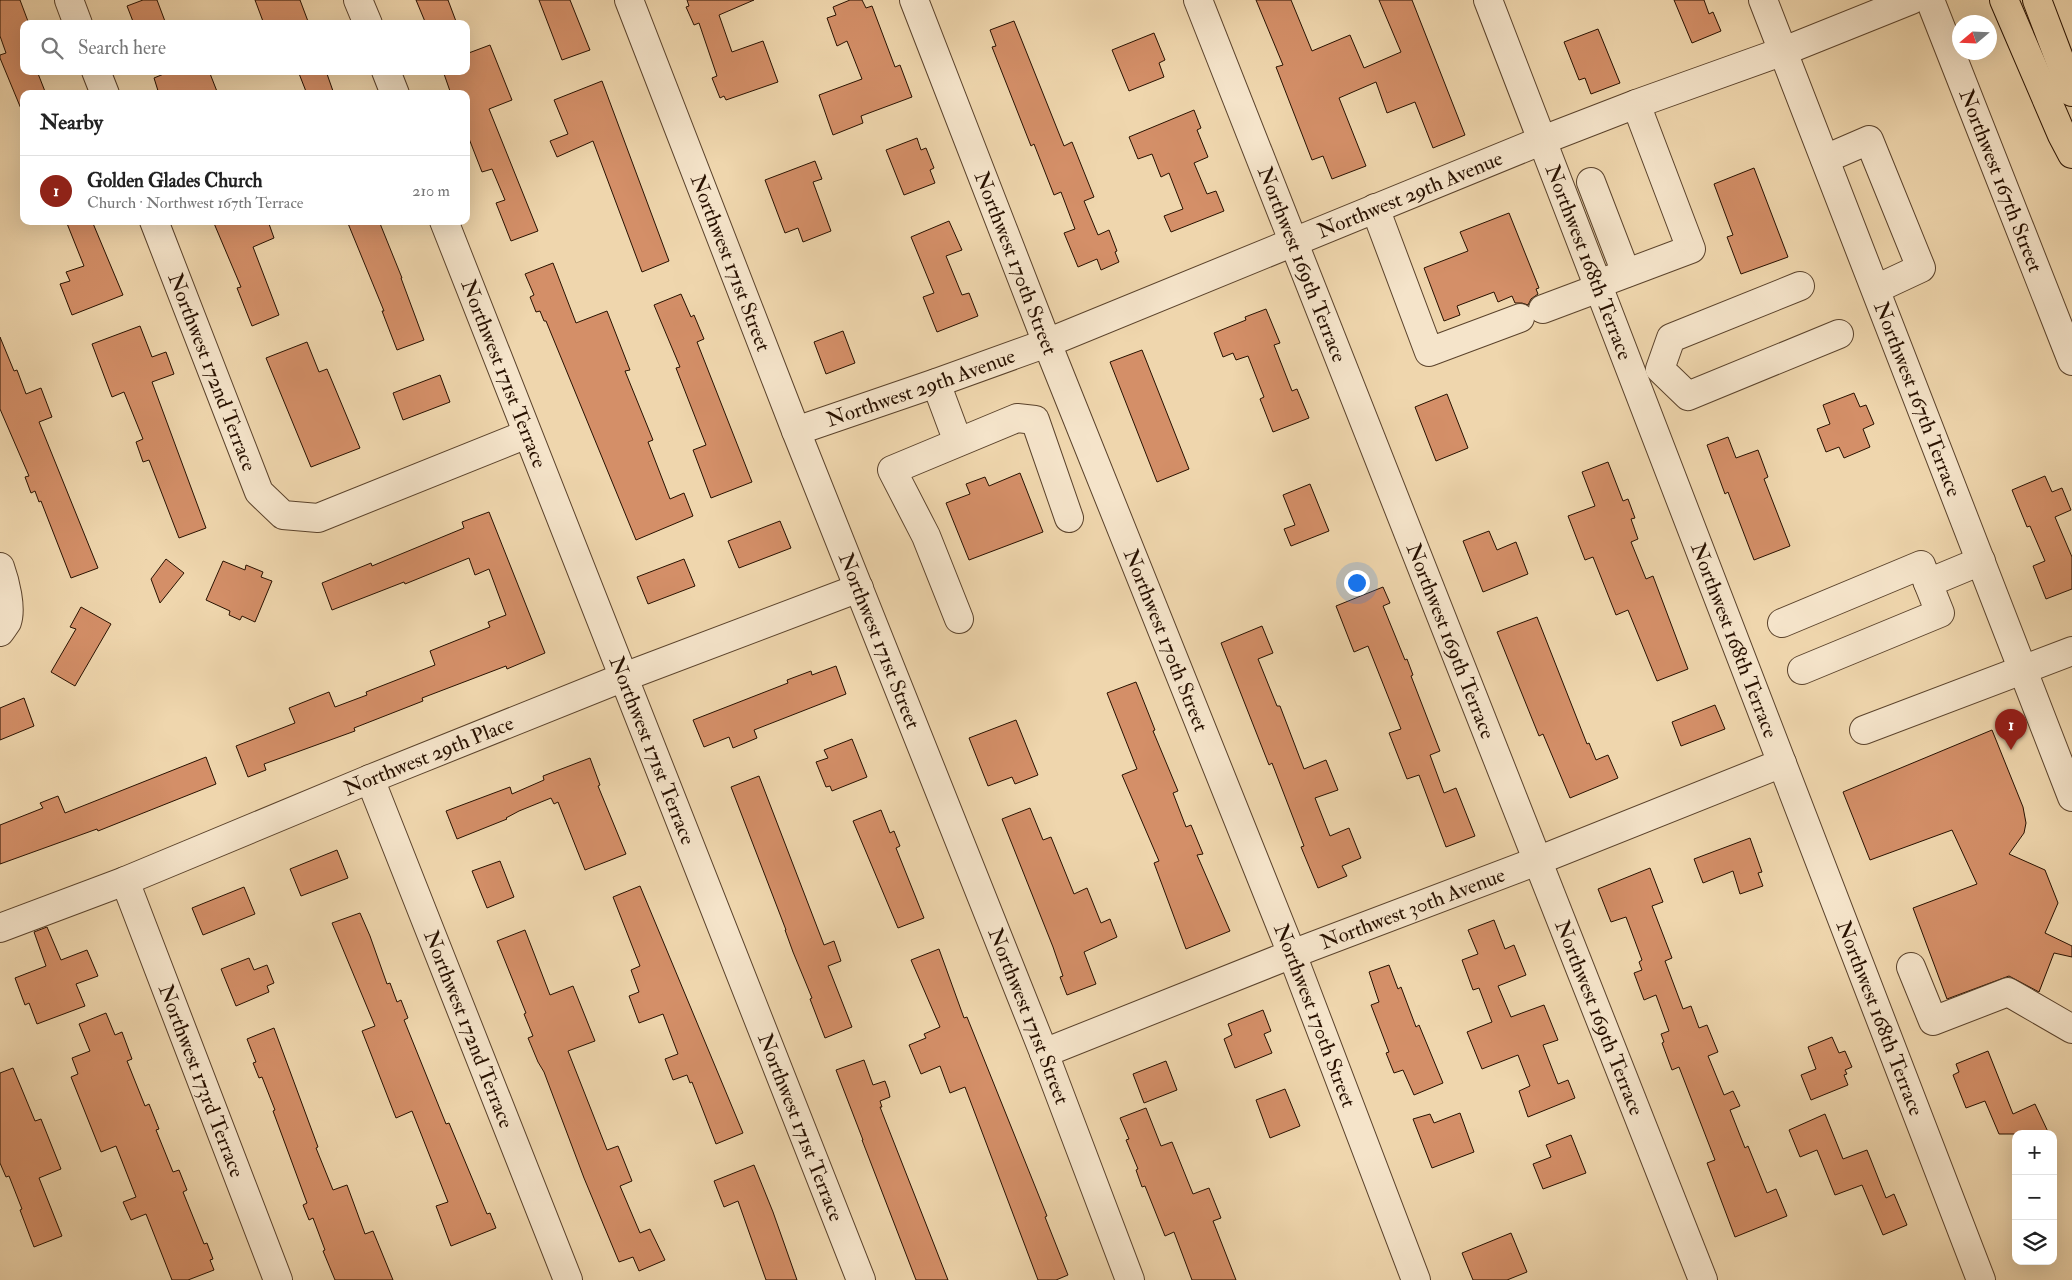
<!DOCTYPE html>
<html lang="en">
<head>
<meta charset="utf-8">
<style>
  :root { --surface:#fff; --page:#f6f6f6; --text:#222; --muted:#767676; --line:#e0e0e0; --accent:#8f2418 }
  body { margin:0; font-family:"IM FELL Double Pica",serif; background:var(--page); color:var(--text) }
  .controls { position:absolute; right:15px; bottom:15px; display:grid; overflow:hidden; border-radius:10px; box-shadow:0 5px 20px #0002 }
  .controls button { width:45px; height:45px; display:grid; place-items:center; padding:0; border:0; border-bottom:1px solid var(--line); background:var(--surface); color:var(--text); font:25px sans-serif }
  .compass { position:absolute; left:1952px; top:15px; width:45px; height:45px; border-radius:50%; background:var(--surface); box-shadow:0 5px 20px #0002; rotate:251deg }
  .you { position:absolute; left:1356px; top:582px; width:18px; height:18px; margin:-12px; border:4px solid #fff; border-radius:50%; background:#1a73e8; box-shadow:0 0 0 8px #1a73e833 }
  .badge { display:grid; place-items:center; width:32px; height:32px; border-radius:50%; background:var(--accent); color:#fff; font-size:16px; font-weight:700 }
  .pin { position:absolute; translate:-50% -41px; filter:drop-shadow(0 1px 2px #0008) }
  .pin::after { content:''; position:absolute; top:26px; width:18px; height:15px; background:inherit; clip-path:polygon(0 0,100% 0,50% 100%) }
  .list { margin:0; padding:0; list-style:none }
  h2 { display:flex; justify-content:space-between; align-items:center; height:65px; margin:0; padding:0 20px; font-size:21px }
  h2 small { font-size:16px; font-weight:400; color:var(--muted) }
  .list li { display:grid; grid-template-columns:32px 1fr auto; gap:15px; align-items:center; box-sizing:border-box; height:70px; padding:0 20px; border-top:1px solid var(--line) }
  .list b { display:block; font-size:19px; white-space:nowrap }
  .list p { margin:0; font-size:16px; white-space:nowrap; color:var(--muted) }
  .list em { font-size:16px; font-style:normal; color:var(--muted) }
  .icon { flex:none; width:28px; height:28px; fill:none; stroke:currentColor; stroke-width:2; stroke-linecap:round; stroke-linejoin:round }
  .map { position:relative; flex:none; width:2072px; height:1280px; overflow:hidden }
  .search { position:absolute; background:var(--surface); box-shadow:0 5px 20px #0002; left:20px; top:20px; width:450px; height:55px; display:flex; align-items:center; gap:12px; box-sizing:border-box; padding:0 18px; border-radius:10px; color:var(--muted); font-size:19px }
  .panel { position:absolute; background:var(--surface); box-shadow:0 5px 20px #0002; left:20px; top:90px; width:450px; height:135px; border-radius:10px }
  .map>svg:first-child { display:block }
  .building { fill:#d48f68; stroke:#281100 }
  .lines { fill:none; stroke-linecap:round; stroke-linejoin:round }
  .minor-casing { stroke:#5a422b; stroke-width:30 }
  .highway-casing { stroke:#281100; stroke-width:30 }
  .minor { stroke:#f5e4ca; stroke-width:28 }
  .highway { stroke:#efd6ad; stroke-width:28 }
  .labels { text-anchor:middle; stroke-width:4; stroke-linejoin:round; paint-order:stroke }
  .street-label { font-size:21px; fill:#281100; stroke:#f5e4ca }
</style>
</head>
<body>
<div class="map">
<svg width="2072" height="1280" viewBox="0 0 2072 1280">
  <rect width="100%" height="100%" fill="#efd6ad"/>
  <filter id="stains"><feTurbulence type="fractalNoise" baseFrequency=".004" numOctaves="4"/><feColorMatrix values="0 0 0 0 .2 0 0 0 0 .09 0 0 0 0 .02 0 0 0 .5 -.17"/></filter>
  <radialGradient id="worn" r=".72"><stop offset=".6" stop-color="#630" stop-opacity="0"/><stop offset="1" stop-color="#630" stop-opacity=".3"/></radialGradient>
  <g class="building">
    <path d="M0,0h20l9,24h-5v47h13l9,23h-22v22l-24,-58v-3l6,-2 -6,-17z"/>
    <path d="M143,0h14l9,24h-32l-7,-18z"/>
    <path d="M255,0h45l9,24h-45z"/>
    <path d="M416,0h32l9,24h-31z"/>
    <path d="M539,0h31l20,50 -28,10z"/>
    <path d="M687,0h67l-35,15 13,37 31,-11 15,41 -52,18 -2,-4 -4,2 -8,-20 5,-2 -18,-53 -5,2 -8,-18 3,-1z"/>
    <path d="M850,0h12l4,8 6,-2 23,61 5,-2 12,32 -51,19 2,7 -30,12 -14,-40 43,-16 -15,-38 -10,5 -10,-28 9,-3 -3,-8z"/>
    <path d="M1256,0h35l21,51 38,-16 14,33 37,-16 -22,-52h33l53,135 -32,13 -18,-46 -28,11 -11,-31 -37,16 27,68 -34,13 -9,-23 -11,4 -36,-93 7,-2z"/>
    <path d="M1674,0h30l5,14 4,-2 8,19 -29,12z"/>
    <path d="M1014,21l50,125 8,-4 22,55 -10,4 14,34 11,-5 8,21 -2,1 4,10 -18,8 -4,-11 -19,8 -14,-34 11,-4 -14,-37 -7,3 -20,-51 -3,2 -39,-99 4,-1 -6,-16z"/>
    <path d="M1598,29l22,54 -29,11 -6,-16 -6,2 -15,-38z"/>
    <path d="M1154,33l11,27 -6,3 5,14 -35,14 -17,-41z"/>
    <path d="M490,45l22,55 -23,9 49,122 -27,10 -15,-38 9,-3 -13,-31 -10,3 -16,-41v-37h-15l-8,-23h23v-17z"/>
    <path d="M171,71h38l9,23h-59l-5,-16z"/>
    <path d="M298,71h28l8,23h-27z"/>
    <path d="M602,81l67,180 -27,11 -49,-131 -36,16 -7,-16 18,-7 -14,-34z"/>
    <path d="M1194,110l7,18 -4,2 11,27 -14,6 13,31 9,-3 8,20 -53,21 -7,-16 19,-7 -14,-36 -8,4 -9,-23 -14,5 -9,-22z"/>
    <path d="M917,138l4,12 5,-2 8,20 -4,2 5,13 -31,12 -18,-45z"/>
    <path d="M815,161l7,18 -9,3 18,49 -28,11 -5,-14 -13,5 -20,-53z"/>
    <path d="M1754,168l34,89 -47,17 -14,-37 6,-2 -19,-51z"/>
    <path d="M1509,213l30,75 -3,1 2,5 -7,5 -3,6 -6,-2h-7l-3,-7 -14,6 -4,-10 -37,14 3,9 -16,6 -20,-53 44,-17 -8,-19z"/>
    <path d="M66,221h26l31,74 -51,20 -12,-31 10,-3 -4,-9 18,-6z"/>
    <path d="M213,221h55l6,17 -21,9 26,68 -27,11 -15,-38 4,-1z"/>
    <path d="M347,221h32l23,57h-1l23,62 -27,10 -15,-39h2z"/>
    <path d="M949,221l13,29 -16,6 16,39 7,-2 9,23 -41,16 -14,-35 11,-4 -23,-56z"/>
    <path d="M553,263l23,60 31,-12 23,59 -5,1 28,69 -5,2 22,57 14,-6 9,23 -57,24 -90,-219h-2l-4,-10 -4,1 -6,-15 4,-2 -9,-21z"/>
    <path d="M681,294l10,23 3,-2 10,24 -7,3 55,140 -41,16 -18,-48 13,-5 -30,-77 4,-1 -26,-62z"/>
    <path d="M1266,309l14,34 -6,2 18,46 5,-2 12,29 -36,14 -13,-33 4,-2 -16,-41 -12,4 -3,-7 -10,4 -9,-24 32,-13 -1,-3z"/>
    <path d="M140,326l12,31 14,-5 8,22 -22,8 54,146 -27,10 -30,-78 -6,2 -7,-20 7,-3 -19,-47 -12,5 -20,-53z"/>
    <path d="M843,331l12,32 -29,11 -12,-32z"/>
    <path d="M0,337l14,34 3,-1 9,24 15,-6 11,29 -13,5 59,146 -27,10 -30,-77 -2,1 -4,-11 -4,2 -6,-16 4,-1 -29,-67z"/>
    <path d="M307,342l12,30 8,-3 33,79 -49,19 -45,-109z"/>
    <path d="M1142,350l47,119 -32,13 -47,-120z"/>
    <path d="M440,375l10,27 -47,18 -10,-27z"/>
    <path d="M1854,393l6,14 6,-2 8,19 -11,5 7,18 -26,11 -5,-11 -13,5 -9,-23 13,-5 -7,-19z"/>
    <path d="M1447,394l21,54 -32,13 -21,-54z"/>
    <path d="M1728,437l8,21 22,-8 10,27 -4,2 26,67 -36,14 -26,-68 -3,2 -18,-49z"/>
    <path d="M1608,462l15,39 5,-2 7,19 -4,1 7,20 -7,3 15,37 7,-3 35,93 -31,12 -29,-71 -12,5 -23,-58 -8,3 -17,-44 27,-10 -13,-34z"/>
    <path d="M1020,473l23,59 -74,28 -23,-57 24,-9 -4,-10 19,-7 4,9z"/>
    <path d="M2045,476l7,16 10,-4 9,22 -16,7 17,40v32l-26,10 -13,-33 12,-5 -15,-35 -3,1 -15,-37z"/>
    <path d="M1310,484l19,47 -38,15 -7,-17 11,-4 -12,-30z"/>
    <path d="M489,512l56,141 -38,16 -1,-3 -84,32 1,3 -69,27 1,3 -91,33 2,6 -18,7 -12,-31 59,-23 -6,-15 40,-16 6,15 32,-12 -1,-3 69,-27 -5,-14 60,-24 -2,-5 18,-7 -17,-46 -14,6 -6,-17 -64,26 -1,-2 -72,28 -10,-27 49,-20 1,3 92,-38 -2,-6z"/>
    <path d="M780,521l11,27 -52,20 -11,-27z"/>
    <path d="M1489,531l8,19 19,-8 12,32 -45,18 -20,-51z"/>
    <path d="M166,559l18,14 -24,30 -9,-24z"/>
    <path d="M684,559l11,27 -47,18 -11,-27z"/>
    <path d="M223,561l22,9 1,-5 17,7 -2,5 11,4 -17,41 -13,-6 -2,4 -11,-5 1,-4 -24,-11z"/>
    <path d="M1383,587l7,16 -7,3 22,54 2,-1 6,16 -2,1 29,75 -10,4 14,38 12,-5 19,48 -29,11 -27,-72 -12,4 -18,-46 12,-4 -33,-83 -14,6 -18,-46z"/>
    <path d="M81,607l30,17 -36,62 -24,-14 25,-43 -6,-2z"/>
    <path d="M1537,617l50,127 2,-1 7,17 12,-5 10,23 -48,20 -27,-64 -4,2 -42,-104z"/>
    <path d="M1262,626l11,27 -15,6 19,47h3l24,63 22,-9 12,30 -23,8 15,38 19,-8 12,30 -19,8 5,10 -29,12 -17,-41 3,-1 -32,-83 -3,2 -48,-122z"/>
    <path d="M836,666l10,28 -92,36 3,8 -24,10 -4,-11 -25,10 -11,-27 95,-37 -1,-3 24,-9 1,4z"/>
    <path d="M1136,682l19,48 -2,1 25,60 -5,2 13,34 5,-2 12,29 -6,1 33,76 -44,18 -32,-86 5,-2 -37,-86 15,-6 -30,-76z"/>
    <path d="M24,698l10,28 -34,14v-32z"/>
    <path d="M1715,705l10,24 -44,17 -9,-24z"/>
    <path d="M1016,720l22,55 -23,9 -3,-7 -24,9 -19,-48z"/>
    <path d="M1992,730l31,77 3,16 -2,10 -15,21 36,16 13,33 -13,30 27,13v11l-18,-4 -15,39 -30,-16 -62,23 -34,-91 64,-24 -25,-54 -82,30 -27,-68z"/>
    <path d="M852,739l15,38 -35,14 -2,-5 -4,1 -10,-25 12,-4 -4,-8z"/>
    <path d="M206,757l10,27 -118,47 -1,-2 -97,35v-39l43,-17 -3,-5 18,-7 7,17z"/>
    <path d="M590,758l10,27 -2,1 28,68 -41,16 -27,-68 -4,2 -3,-6 -32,13 -13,7 1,1 -50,20 -11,-28 64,-24 2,7 32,-14 -1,-4z"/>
    <path d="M759,776l65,169 10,-4 7,20 -13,5 24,61 -27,11 -15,-39 2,-1 -19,-46 -8,-22h1l-55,-143z"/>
    <path d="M1030,808l13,32 8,-3 23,57 13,-6 14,35 9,-4 7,18 -33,15 12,32 -29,11 -7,-18 3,-1 -10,-29 -51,-128z"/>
    <path d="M881,810l9,23 4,-2 6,15 -4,2 28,70 -26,10 -45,-107z"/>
    <path d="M1750,838l12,34 -4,1 5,13 -23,8 -7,-23 -30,12 -9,-24z"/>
    <path d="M337,850l11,28 -47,18 -11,-27z"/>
    <path d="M500,861l14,36 -27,11 -15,-37z"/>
    <path d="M1650,868l13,34 -11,4 20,52 -7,3 18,48 8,-3 8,22 8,-3 11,27 -10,4 16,39 9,-4 7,15 -10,4 15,38 3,-2 19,47 9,-4 11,27 -52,21 -28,-74 8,-3 -36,-93 -7,3 -10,-27 2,-1 -3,-8 8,-3 -13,-36 -12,5 -10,-27 8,-3 -3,-8 3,-2 -16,-43 -15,5 -13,-33z"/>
    <path d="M640,886l103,247 -27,11 -24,-62 -2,1 -3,-8 -14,5 -8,-21 13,-5 -15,-40 -24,9 -10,-27 10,-4 -8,-22 9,-4 -27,-69z"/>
    <path d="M244,887l11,27 -52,21 -11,-27z"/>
    <path d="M360,913l10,23 17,48 3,-1 7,19 4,-2 7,18 -4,2 42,104 3,-1 38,91 3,-1 6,15 -45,18 -15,-40 12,-4 -36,-91 -16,7 -34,-87 13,-5 -43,-103z"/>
    <path d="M1494,920l11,29 9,-4 12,30 -28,11 13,31 33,-12 14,35 -15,5 15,39 10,-4 7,18 -47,19 -9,-26 11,-5 -12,-31 -36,14 -15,-37 25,-10 -13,-34 -6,2 -11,-30 16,-6 -10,-24z"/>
    <path d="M47,927l14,33 26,-10 11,26 -22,8 9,22 -48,18 -8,-21 -4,2 -10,-27 31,-12 -12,-34z"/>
    <path d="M525,930l25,65 23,-9 22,55 -27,10 39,99 11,-4 14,35 -12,5 20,47 10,-4 15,31 -26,11 -6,-14 -14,5 -35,-84 -40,-106 -6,-10 -10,-24 5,-2 -9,-22 2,-1 -29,-72z"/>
    <path d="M939,949l25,69 3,-1 80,199 -2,1 23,58 -12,5h-18l-73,-193 -15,6 -10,-27 -19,8 -12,-29 17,-7 -2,-4 16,-7 -29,-67z"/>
    <path d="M249,958l5,12 13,-5 7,18 -7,3 2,6 -33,14 -15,-37z"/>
    <path d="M1389,965l9,24 3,-2 15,40 3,-2 24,58 -29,12 -11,-25 -9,3 -8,-20 3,-1 -18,-47 8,-3 -10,-30z"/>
    <path d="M1263,1010l8,21 -7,3 8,19 -37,15 -11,-29 8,-4 -4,-11z"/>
    <path d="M106,1013l9,22 7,-3 10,27 -5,2 18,45 4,-2 10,25 -3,1 17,42 6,-2 8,20 -4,2 21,52 3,-1 6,16 -3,1 4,10 -26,10h-16l-26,-66 -15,6 -8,-18 13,-5 -20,-51 -15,6 -30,-75 7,-3 -6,-16 18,-7 -11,-27z"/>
    <path d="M274,1028l44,119 -2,1 17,42 14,-5 18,49 8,-3 20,49h-58l-12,-29 2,-1 -12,-32 -4,2 -6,-15 4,-2 -34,-92 2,-1 -13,-33 -3,1 -6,-15 3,-1 -9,-23z"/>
    <path d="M1832,1037l7,16 6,-2 7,16 -7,3 2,4 -3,1 4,10 -37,15 -10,-25 15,-6 -8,-22z"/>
    <path d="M1988,1051l25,63 22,-10 14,30h-50l-14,-33 -19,7 -13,-33 6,-3 -3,-8z"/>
    <path d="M864,1060l9,25 12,-4 3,8 2,8 -10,4 2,6h-2l68,173h-32l-54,-140h1l-27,-70z"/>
    <path d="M1166,1061l11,29 -33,13 -11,-29z"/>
    <path d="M13,1068l22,53 6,-2 20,50 -22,9 23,58 -28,11 -14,-37 2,-1 -13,-33 -3,1 -6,-14v-90z"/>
    <path d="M1285,1089l15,37 -30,12 -14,-38z"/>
    <path d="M1146,1108l15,38 11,-4 21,52 16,-6 12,30 -8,3 23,59h-44l-18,-48 -9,4 -20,-50 -3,1 -6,-17 2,-1 -12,-29 3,-1 -9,-21z"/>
    <path d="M1460,1113l14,39 -42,16 -19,-49 17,-5 4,9z"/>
    <path d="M1825,1114l18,45 24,-9 19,48 8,-4 13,31 -24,10 -21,-50 -27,10 -18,-45 -17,7 -11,-27z"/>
    <path d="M1571,1135l15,38 -43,16 -10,-25 18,-7 -5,-12z"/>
    <path d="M754,1165l19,47 24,68h-31l-28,-79 -14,6 -10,-26z"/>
    <path d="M1511,1233l16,39 -20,8h-34l-11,-27z"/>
  </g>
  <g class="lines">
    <g class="minor-casing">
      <g id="minor">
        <path d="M69,0l9,24"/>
        <path d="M358,0l10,24"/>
        <path id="s1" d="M629,0l167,431 248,622 86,227"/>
        <path id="s2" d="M914,0l133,343 245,611 124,326"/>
        <path id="s3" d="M1198,0l505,1280"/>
        <path id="s4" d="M1488,0l493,1280"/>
        <path id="s5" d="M1763,0l309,797"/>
        <path id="s6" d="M1930,0l142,361"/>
        <path d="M96,71l9,23"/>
        <path d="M386,71l9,23"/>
        <path d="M1825,159l44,-19 52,128 -45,21"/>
        <path d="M1591,182l35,91"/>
        <path d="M1375,208l54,144 91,-34"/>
        <path id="s7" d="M154,221l105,271 24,23 35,3 209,-84"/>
        <path id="s8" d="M444,221l417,1059"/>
        <path d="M1598,284l93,-35 -55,-145"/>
        <path d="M1800,286l-129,52 -11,31 28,27 151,-62"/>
        <path d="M1543,309l56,-21"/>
        <path d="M936,383l22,59"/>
        <path id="s9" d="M796,431l140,-48 111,-40 496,-203 93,-36 148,-53 127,-51"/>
        <path d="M0,567c5,14 12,41 7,55 -2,3 -5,7 -7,10"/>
        <path d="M959,619l-33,-83 -34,-66 125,-52 18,2 34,98"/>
        <path d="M1782,623l139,-58 7,18 53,-22"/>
        <path d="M1802,670l138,-57 -12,-30"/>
        <path d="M1864,730l208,-79"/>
        <path id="s10" d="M370,779l198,501"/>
        <path id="s11" d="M125,881l153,399"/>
        <path id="s12" d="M0,928l125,-47 245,-102 254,-102 235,-89"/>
        <path d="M1911,967l22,54 75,-29 64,37"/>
        <path id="s13" d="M1044,1053l248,-99 245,-93 245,-98"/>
      </g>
    </g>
    <g class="highway-casing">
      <g id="highway">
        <path d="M2004,0l58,135 10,19"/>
        <path d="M2037,0l35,92"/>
      </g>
    </g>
    <use href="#minor" class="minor"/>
    <use href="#highway" class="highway"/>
  </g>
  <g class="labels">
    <g class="street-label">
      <text dy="7" stroke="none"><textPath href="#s6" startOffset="194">Northwest 167th Street</textPath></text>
      <text dy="7" stroke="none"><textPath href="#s9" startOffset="658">Northwest 29th Avenue</textPath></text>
      <text dy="7" stroke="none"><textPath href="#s4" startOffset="281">Northwest 168th Terrace</textPath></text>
      <text dy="7" stroke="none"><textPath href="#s1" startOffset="282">Northwest 171st Street</textPath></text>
      <text dy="7" stroke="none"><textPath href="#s2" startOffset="282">Northwest 170th Street</textPath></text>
      <text dy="7" stroke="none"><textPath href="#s3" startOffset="284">Northwest 169th Terrace</textPath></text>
      <text dy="7" stroke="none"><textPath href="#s7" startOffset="162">Northwest 172nd Terrace</textPath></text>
      <text dy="7" stroke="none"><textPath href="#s8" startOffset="164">Northwest 171st Terrace</textPath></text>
      <text dy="7" stroke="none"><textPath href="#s9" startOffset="132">Northwest 29th Avenue</textPath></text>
      <text dy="7" stroke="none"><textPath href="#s5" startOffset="428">Northwest 167th Terrace</textPath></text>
      <text dy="7" stroke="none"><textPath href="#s1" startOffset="688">Northwest 171st Street</textPath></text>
      <text dy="7" stroke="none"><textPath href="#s2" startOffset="688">Northwest 170th Street</textPath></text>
      <text dy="7" stroke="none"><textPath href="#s3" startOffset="689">Northwest 169th Terrace</textPath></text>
      <text dy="7" stroke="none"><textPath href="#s4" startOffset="686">Northwest 168th Terrace</textPath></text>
      <text dy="7" stroke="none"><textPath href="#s8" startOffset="569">Northwest 171st Terrace</textPath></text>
      <text dy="7" stroke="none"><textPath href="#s12" startOffset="462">Northwest 29th Place</textPath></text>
      <text dy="7" stroke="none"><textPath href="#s13" startOffset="396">Northwest 30th Avenue</textPath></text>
      <text dy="7" stroke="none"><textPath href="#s1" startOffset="1092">Northwest 171st Street</textPath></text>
      <text dy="7" stroke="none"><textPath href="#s2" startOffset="1092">Northwest 170th Street</textPath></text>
      <text dy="7" stroke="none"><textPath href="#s3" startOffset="1094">Northwest 169th Terrace</textPath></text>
      <text dy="7" stroke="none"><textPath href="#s4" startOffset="1091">Northwest 168th Terrace</textPath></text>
      <text dy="7" stroke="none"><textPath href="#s10" startOffset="269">Northwest 172nd Terrace</textPath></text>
      <text dy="7" stroke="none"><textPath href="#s11" startOffset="214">Northwest 173rd Terrace</textPath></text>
      <text dy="7" stroke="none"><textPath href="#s8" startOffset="974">Northwest 171st Terrace</textPath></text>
    </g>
  </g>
  <rect width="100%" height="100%" filter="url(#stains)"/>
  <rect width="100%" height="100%" fill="url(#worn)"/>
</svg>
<div class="controls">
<button>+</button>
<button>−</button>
<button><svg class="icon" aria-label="layers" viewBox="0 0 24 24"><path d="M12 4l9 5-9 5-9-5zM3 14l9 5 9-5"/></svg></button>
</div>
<svg class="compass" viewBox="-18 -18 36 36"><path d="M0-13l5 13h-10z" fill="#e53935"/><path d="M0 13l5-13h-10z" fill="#767676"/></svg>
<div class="you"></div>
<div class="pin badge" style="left:2011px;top:750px">1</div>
<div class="search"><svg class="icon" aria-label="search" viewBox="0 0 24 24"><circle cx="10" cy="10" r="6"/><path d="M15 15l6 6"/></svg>Search here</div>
<section class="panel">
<h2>Nearby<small></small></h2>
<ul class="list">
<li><span class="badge">1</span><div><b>Golden Glades Church</b><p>Church · Northwest 167th Terrace</p></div><em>210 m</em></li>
</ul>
</section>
</div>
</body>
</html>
